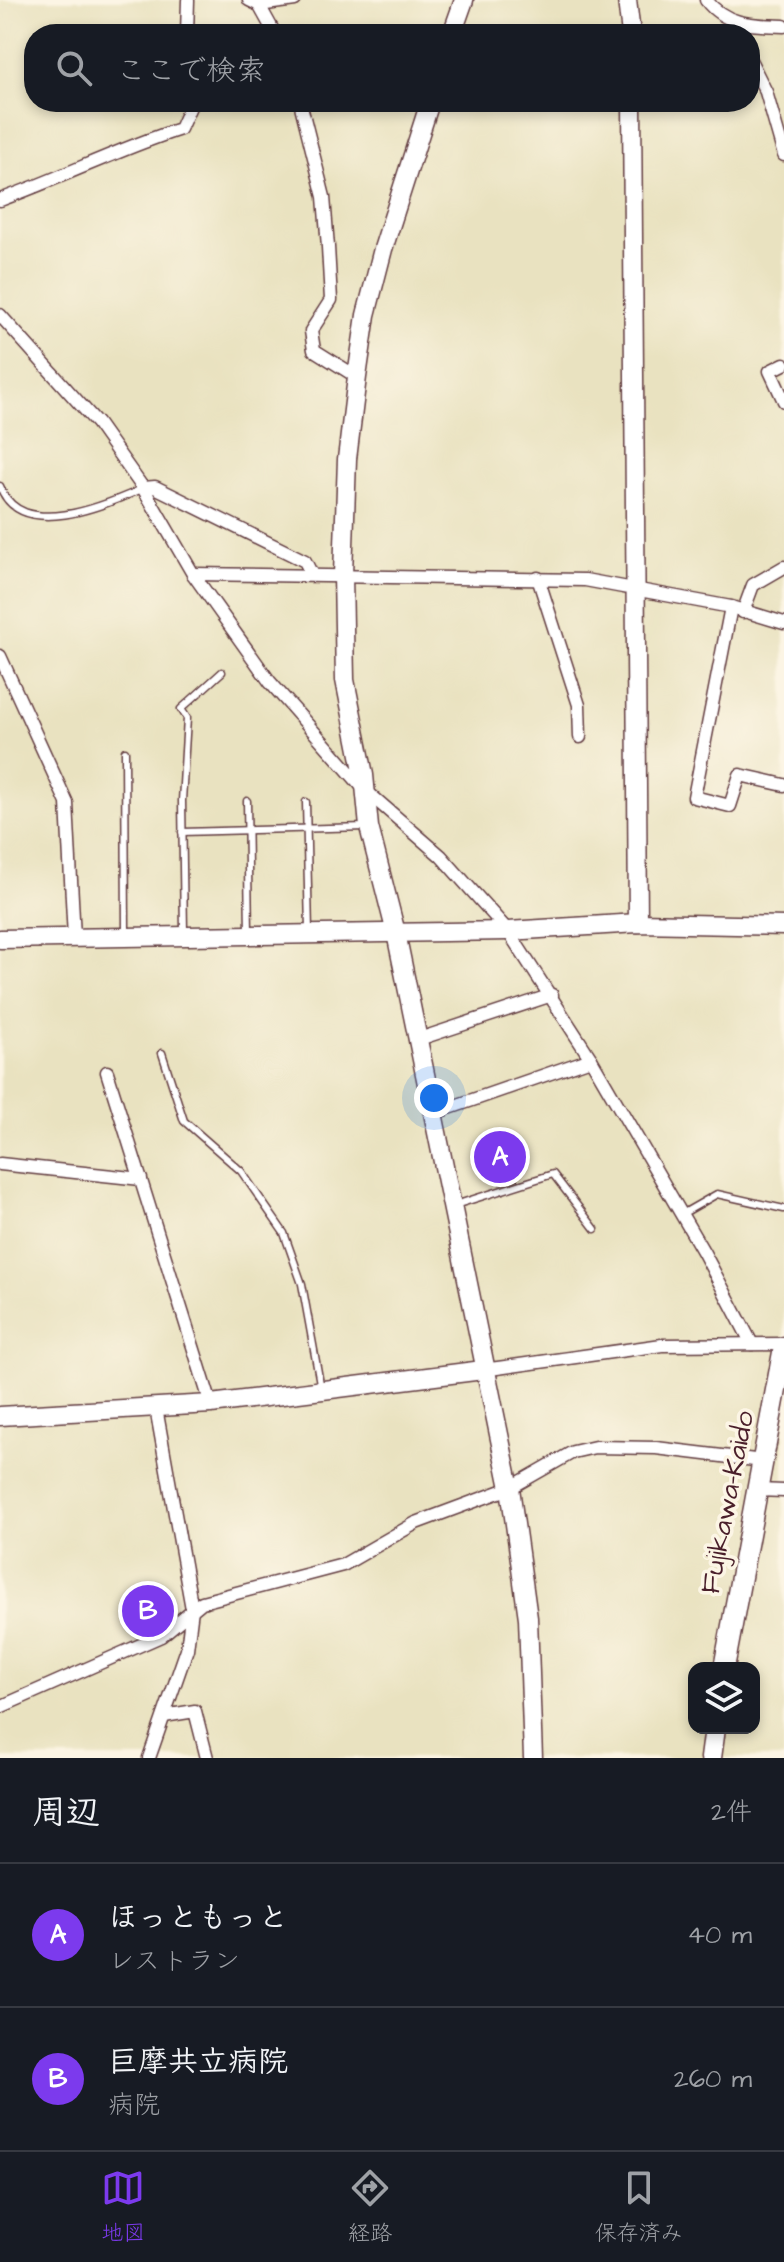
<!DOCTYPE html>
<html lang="ja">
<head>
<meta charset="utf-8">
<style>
  :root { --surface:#171b24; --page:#242831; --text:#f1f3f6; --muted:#9ea1a6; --line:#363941; --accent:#7c3aed }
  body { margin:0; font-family:"Architects Daughter","Klee One",sans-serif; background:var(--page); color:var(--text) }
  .controls { position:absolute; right:24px; bottom:24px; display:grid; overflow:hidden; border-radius:16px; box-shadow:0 4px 12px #0003 }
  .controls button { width:72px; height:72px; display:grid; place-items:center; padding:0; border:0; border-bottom:2px solid var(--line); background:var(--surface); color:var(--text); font:40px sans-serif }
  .you { position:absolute; left:434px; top:1098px; width:28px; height:28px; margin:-20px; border:6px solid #fff; border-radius:50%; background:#1a73e8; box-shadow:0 0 0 12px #1a73e833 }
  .badge { display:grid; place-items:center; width:52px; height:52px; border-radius:50%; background:var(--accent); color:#fff; font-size:26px; font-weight:700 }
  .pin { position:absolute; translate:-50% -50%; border:4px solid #fff; box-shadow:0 2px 8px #0006 }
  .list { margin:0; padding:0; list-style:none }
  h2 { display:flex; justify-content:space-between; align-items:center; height:104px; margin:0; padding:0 32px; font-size:34px }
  h2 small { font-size:26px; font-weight:400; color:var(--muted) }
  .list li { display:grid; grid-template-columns:52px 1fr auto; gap:24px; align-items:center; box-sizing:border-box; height:144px; padding:0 32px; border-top:2px solid var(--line) }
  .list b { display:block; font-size:30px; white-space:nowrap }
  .list p { margin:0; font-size:26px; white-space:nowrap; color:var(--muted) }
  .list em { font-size:26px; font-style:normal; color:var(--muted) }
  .icon { flex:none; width:44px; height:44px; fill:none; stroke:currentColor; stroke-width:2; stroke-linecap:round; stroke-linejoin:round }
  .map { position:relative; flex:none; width:784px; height:1758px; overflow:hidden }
  .search { position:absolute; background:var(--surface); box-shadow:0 4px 12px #0003; left:24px; right:24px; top:24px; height:88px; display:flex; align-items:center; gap:20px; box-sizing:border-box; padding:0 28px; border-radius:32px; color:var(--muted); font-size:30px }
  .sheet { height:392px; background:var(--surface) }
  nav { display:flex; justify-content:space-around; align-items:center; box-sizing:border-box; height:112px; border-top:2px solid var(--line); background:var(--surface); font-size:22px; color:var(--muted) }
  nav a { display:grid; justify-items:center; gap:4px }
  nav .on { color:var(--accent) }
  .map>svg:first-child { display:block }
  .building { fill:#e2aa86 }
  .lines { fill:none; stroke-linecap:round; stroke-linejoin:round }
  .lane-casing { stroke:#623c41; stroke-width:9 }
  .street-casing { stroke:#623c41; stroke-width:15 }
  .secondary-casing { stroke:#623c41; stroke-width:21 }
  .primary-casing { stroke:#623c41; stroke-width:23 }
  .lane { stroke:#fff; stroke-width:6 }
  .street { stroke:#fff; stroke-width:12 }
  .secondary { stroke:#fff; stroke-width:18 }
  .primary { stroke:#fff; stroke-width:20 }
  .labels { text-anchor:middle; stroke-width:7; stroke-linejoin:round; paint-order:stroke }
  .street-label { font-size:28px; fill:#4a1f2b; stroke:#fcf5e5 }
</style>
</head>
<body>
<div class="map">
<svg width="784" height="1758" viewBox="0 0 784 1758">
  <rect width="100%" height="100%" fill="#fcf5e5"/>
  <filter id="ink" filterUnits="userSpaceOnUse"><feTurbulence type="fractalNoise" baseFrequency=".0125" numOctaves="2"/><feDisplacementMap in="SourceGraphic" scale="16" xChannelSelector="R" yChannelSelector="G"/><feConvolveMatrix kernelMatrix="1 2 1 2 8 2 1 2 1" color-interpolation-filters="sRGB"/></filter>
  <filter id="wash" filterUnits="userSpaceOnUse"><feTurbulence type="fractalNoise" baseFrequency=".006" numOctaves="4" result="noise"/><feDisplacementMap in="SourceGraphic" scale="32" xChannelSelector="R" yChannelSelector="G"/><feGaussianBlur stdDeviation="1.8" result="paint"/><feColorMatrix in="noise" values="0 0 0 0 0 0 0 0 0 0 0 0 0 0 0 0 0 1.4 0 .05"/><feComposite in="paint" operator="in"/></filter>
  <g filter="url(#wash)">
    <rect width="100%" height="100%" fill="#e9e2c0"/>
    <g id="blocks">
      <path class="building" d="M510,1142l7,37 -17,5 -2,-12 -11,2 -5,-27z"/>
    </g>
  </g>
  <g filter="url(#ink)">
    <use href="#blocks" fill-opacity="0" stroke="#623c41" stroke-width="2"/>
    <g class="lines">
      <g class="lane-casing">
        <g id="lane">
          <path d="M0,486c20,56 106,19 142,3"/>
          <path d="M125,751l1,182"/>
          <path d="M247,801l2,132"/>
          <path d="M306,802l3,129"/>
          <path d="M182,832l184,-5"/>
          <path d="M184,932l-2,-131 5,-83 -6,-9 41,-37"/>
          <path d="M162,1053l22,68 57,50 43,62 18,51 19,105"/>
          <path d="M455,1205l98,-31 42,55"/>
          <path d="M682,1214l35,-20 67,15"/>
        </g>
      </g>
      <g class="street-casing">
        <g id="street">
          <path d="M249,0l10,5 36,-5"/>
          <path d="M706,0c20,26 48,25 78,26"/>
          <path d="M259,5l16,29"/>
          <path d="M187,34l1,-34"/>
          <path d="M750,60l16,32 18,63"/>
          <path d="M300,102l24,95 4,50 3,53 -20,31 3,19 43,27"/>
          <path d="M0,200c61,-22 118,-51 180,-71l12,-27"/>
          <path d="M0,315l97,108 46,65 50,86 77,108 96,109 75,65 67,75 83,128 113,194 48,91"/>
          <path d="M784,364l-14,7 14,30"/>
          <path d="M143,488l12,-1 150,74 7,14"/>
          <path d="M193,574l392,6 146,27 53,16"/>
          <path d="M538,578l41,127 1,32"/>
          <path d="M731,607l-37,190 36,9 10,-31 44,10"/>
          <path d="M743,612l10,-27 31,-18"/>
          <path d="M0,656l67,147 7,135"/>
          <path d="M416,1040l136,-45"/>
          <path d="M107,1072l104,332"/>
          <path d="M432,1114l159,-55"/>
          <path d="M0,1164l141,15"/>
          <path d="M483,1370l179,-25 122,-1"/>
          <path d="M757,1490l27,1"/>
          <path d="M0,1707l161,-71 41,-34 141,-37 73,-42 94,-35 63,-36 22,-5 61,1 107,13"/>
          <path d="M164,1716l31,-5 12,47"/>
          <path d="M149,1758l38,-109 5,-40 -36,-201"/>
        </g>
      </g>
      <g class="secondary-casing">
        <g id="secondary">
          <path d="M627,0l4,34"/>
          <path d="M452,34l12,-34"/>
          <path d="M430,102l-47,147 -17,66 -9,62 -10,82 -4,116 2,105 19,95 5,52 27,106 114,555 18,130 5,140"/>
          <path d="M632,102l6,821"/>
          <path d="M0,939l508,-8 130,-8 146,3"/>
          <path d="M0,1416l211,-12 272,-34"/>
        </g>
      </g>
      <g class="primary-casing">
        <g id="primary">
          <path d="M724,1668l60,-321"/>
          <path d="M711,1758l4,-30"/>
        </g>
      </g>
      <use href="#lane" class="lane"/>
      <use href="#street" class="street"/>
      <use href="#secondary" class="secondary"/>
      <use href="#primary" class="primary"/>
    </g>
  </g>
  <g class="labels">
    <g class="street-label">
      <text transform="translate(726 1502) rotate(-79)" y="10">Fujikawa-Kaido</text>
    </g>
  </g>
</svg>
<div class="controls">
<button><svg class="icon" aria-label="layers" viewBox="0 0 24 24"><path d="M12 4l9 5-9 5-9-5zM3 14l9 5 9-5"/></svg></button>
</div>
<div class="you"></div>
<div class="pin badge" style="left:500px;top:1157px">A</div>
<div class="pin badge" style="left:148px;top:1611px">B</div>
<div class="search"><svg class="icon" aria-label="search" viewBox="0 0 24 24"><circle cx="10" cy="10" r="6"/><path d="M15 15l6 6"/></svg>ここで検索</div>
</div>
<section class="sheet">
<h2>周辺<small>2件</small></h2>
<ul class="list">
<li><span class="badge">A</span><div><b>ほっともっと</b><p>レストラン</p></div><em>40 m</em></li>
<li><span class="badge">B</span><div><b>巨摩共立病院</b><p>病院</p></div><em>260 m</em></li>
</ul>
</section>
<nav>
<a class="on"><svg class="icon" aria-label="map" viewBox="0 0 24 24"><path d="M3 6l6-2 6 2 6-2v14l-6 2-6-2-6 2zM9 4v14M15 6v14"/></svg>地図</a>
<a><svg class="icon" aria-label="directions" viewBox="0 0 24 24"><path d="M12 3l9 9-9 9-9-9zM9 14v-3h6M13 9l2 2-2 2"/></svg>経路</a>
<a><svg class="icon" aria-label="saved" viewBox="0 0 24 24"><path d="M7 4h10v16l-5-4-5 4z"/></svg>保存済み</a>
</nav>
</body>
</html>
